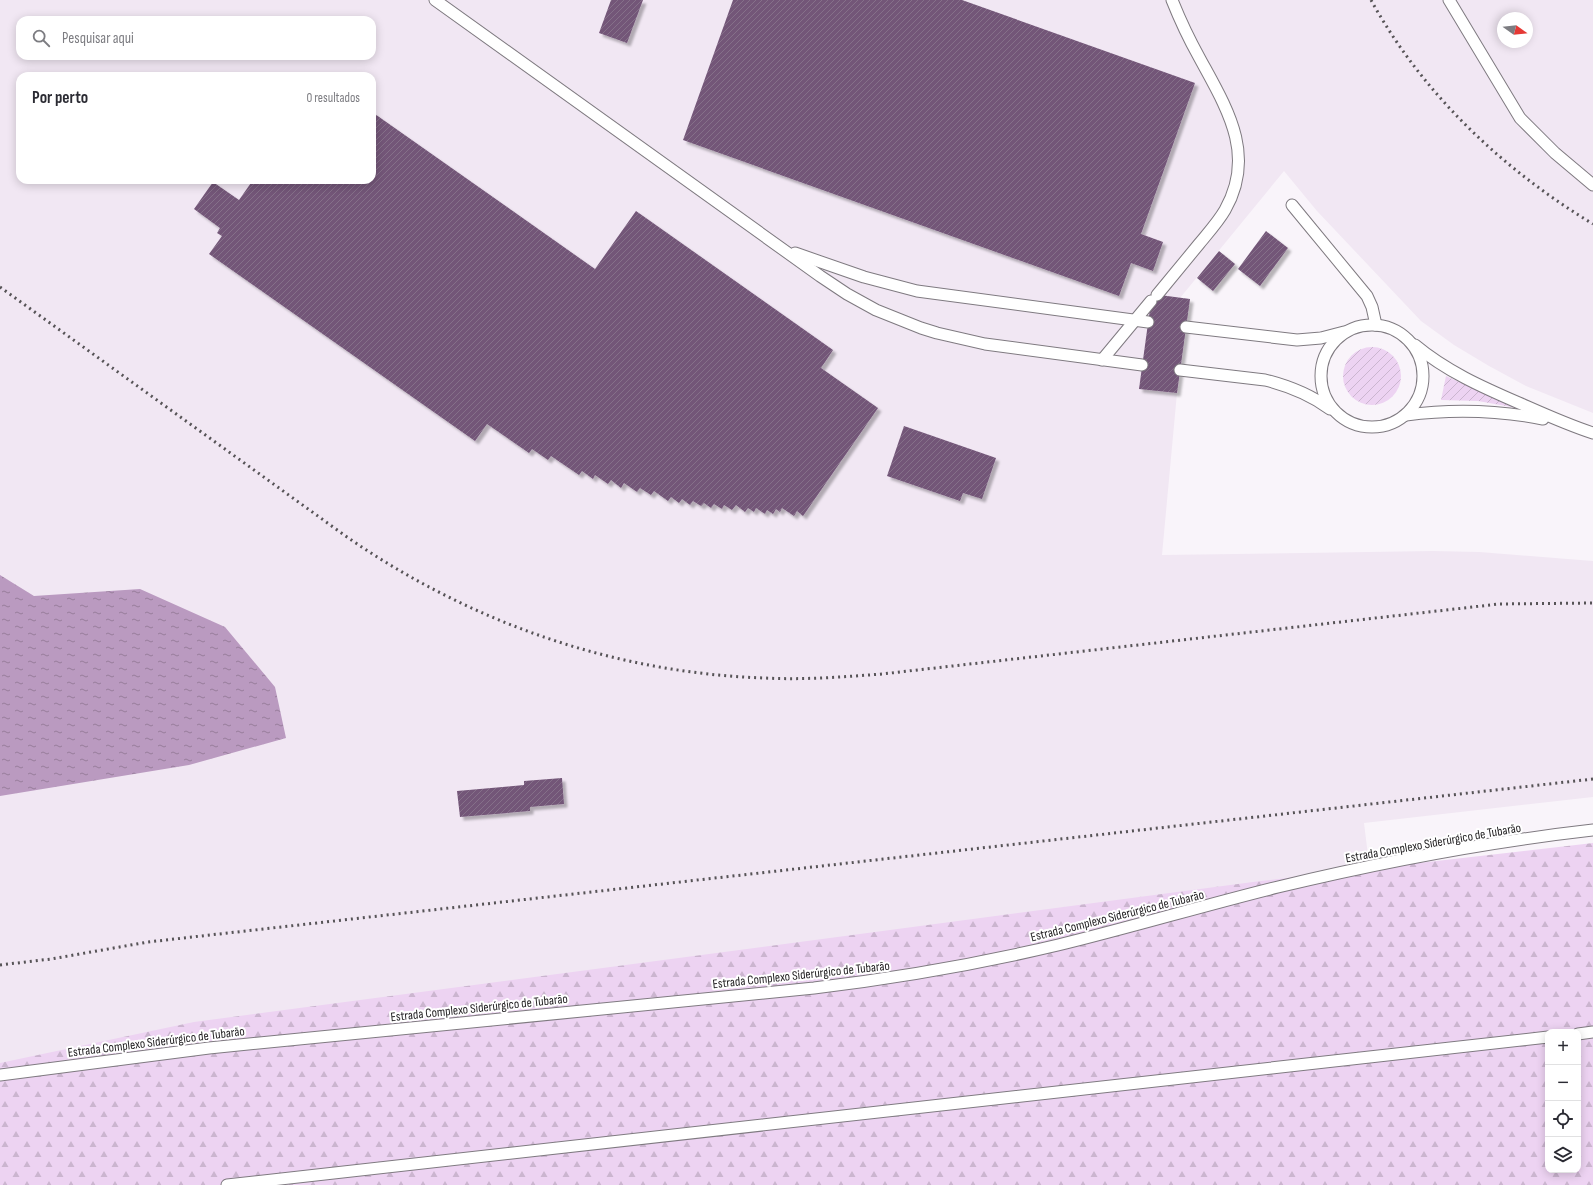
<!DOCTYPE html>
<html lang="pt">
<head>
<meta charset="utf-8">
<style>
  :root { --surface:#fff; --page:#f2f2f3; --text:#2b2b33; --muted:#7c7c81; --line:#e1e1e2 }
  body { margin:0; font-family:"Sofia Sans Condensed",sans-serif; background:var(--page); color:var(--text) }
  .controls { position:absolute; right:12px; bottom:12px; display:grid; overflow:hidden; border-radius:8px; box-shadow:0 2px 10px #0003 }
  .controls button { width:36px; height:36px; display:grid; place-items:center; padding:0; border:0; border-bottom:1px solid var(--line); background:var(--surface); color:var(--text); font:20px sans-serif }
  .compass { position:absolute; left:1497px; top:12px; width:36px; height:36px; border-radius:50%; background:var(--surface); box-shadow:0 2px 10px #0003; rotate:105deg }
  .list { margin:0; padding:0; list-style:none }
  h2 { display:flex; justify-content:space-between; align-items:center; height:52px; margin:0; padding:0 16px; font-size:17px }
  h2 small { font-size:13px; font-weight:400; color:var(--muted) }
  .icon { flex:none; width:22px; height:22px; fill:none; stroke:currentColor; stroke-width:2; stroke-linecap:round; stroke-linejoin:round }
  .map { position:relative; flex:none; width:1593px; height:1185px; overflow:hidden }
  .search { position:absolute; background:var(--surface); box-shadow:0 2px 10px #0003; left:16px; top:16px; width:360px; height:44px; display:flex; align-items:center; gap:10px; box-sizing:border-box; padding:0 14px; border-radius:12px; color:var(--muted); font-size:15px }
  .panel { position:absolute; background:var(--surface); box-shadow:0 2px 10px #0003; left:16px; top:72px; width:360px; height:112px; border-radius:12px }
  .map>svg:first-child { display:block }
  .built { fill:#f1e7f3; fill-rule:evenodd }
  .forest { fill:url(#forest-firs); fill-rule:evenodd }
  .garden { fill:url(#garden-furrows) }
  .water { fill:url(#water-ripples) }
  .building { fill:url(#building-hatch); filter:url(#shadow) }
  .lines { fill:none; stroke-linecap:round; stroke-linejoin:round }
  .service-casing { stroke:#7f7a80; stroke-width:13 }
  .service { stroke:#fff; stroke-width:11 }
  .rail { stroke:#565356; stroke-width:3; stroke-dasharray:2 4; stroke-linecap:butt }
  .labels { text-anchor:middle; stroke-width:4; stroke-linejoin:round; paint-order:stroke }
  .street-label { font-size:13px; fill:#1f1d1f; stroke:#fff }
</style>
</head>
<body>
<div class="map">
<svg width="1593" height="1185" viewBox="0 0 1593 1185">
  <defs>
    <pattern id="forest-firs" width="22" height="20" patternUnits="userSpaceOnUse"><rect width="22" height="20" fill="#edd3f2"/><path d="M5 1l3.5 6h-7zM16 11l3.5 6h-7z" fill="#cbb5cf"/></pattern>
    <pattern id="garden-furrows" width="10" height="10" patternUnits="userSpaceOnUse"><rect width="10" height="10" fill="#edd3f2"/><path d="M-1 1l2-2M0 10L10 0M9 11l2-2" fill="none" stroke="#cbb5cf"/></pattern>
    <pattern id="water-ripples" width="26" height="14" patternUnits="userSpaceOnUse"><rect width="26" height="14" fill="#ba9ac0"/><path d="M2 4q2-2 4 0t4 0M15 11q2-2 4 0t4 0" fill="none" stroke="#977d9b"/></pattern>
    <pattern id="building-hatch" width="6" height="6" patternUnits="userSpaceOnUse"><rect width="6" height="6" fill="#735678"/><path d="M-1 1l2-2M0 6l6-6M5 7l2-2" fill="none" stroke="#856f89"/></pattern>
    <filter id="shadow"><feDropShadow dx="3.5" dy="3.5" stdDeviation="1" flood-color="#0004"/></filter>
  </defs>
  <rect width="100%" height="100%" fill="#f9f4fa"/>
  <path class="built" d="M0,0h1593v413l-67,-27 -37,-20 -35,-21 -33,-24 -104,-110 -33,-40 -104,127 10,1 -13,94 -15,162 271,-4 46,1 114,9v236l-229,26 45,362h-1409zM1503,18h24v24h-24zM20,20h352v36h-352zM20,76h352v104h-352z"/>
  <path class="forest" d="M1593,843v342h-1593v-122l194,-41 1059,-140zM1548,1032h30v138h-30z"/>
  <g class="garden">
    <circle cx="1372" cy="376" r="29"/>
    <path d="M1446,376l71,32 -39,-7 -37,-1z"/>
  </g>
  <path class="water" d="M0,575l34,21 106,-7 85,38 50,60 11,51 -97,27 -189,31z"/>
  <g class="building">
    <path d="M611,0h32l-16,43 -28,-10z"/>
    <path d="M733,0h229l233,83 -54,151 22,8 -10,29 -22,-8 -12,33 -436,-156z"/>
    <path d="M372,112l223,157 41,-58 197,139 -12,18 57,40 -75,108 -6,-5 -3,5 -12,-8 -2,4 -4,-3 -3,5 -6,-4 -2,4 -9,-6 -2,4 -6,-4 -3,4 -9,-7 -4,5 -8,-5 -2,4 -8,-5 -3,4 -7,-5 -3,3 -8,-5 -3,4 -8,-6 -3,4 -8,-6 -3,4 -14,-10 -3,4 -11,-7 -3,4 -13,-9 -3,5 -10,-8 -3,4 -13,-9 -2,4 -11,-8 -3,4 -28,-19 -3,4 -16,-11 -3,4 -42,-29 -12,17 -266,-187 13,-18 -5,-3 3,-5 -26,-19 19,-27 26,18 14,-20h119z"/>
    <path d="M1266,231l22,17 -28,38 -22,-17z"/>
    <path d="M1219,251l16,13 -22,27 -16,-13z"/>
    <path d="M1152,294l38,5 -13,94 -38,-4z"/>
    <path d="M904,426l92,32 -14,41 -19,-6 -3,8 -73,-25z"/>
    <path d="M562,778l2,26 -34,3v4l-70,6 -3,-26 67,-6v-4z"/>
  </g>
  <g class="lines">
    <g class="service-casing">
      <g id="service">
        <path d="M435,0l385,276 27,18 29,16 45,18 16,5 48,11 157,21"/>
        <path d="M1449,0l71,118 35,35 38,32"/>
        <path d="M1292,205l75,91 5,11 4,18"/>
        <path d="M795,253l69,24 53,14 231,31"/>
        <path d="M1157,295c14,-17 28,-34 42,-51 9,-11 19,-22 26,-34 32,-56 1,-103 -26,-153 -10,-18 -19,-37 -27,-57"/>
        <circle cx="1372" cy="376" r="51"/>
        <path d="M1186,327l111,13 24,-2 23,-6"/>
        <path d="M1415,345c31,26 67,42 104,58 25,11 49,22 74,30"/>
        <path d="M1102,360l49,-59"/>
        <path d="M1180,370l85,10c24,6 46,15 65,29"/>
        <path d="M1406,415c46,-6 91,-5 137,4"/>
        <path d="M1578,1034l15,-2"/>
        <path d="M0,1075l209,-27 605,-60c82,-10 164,-24 244,-43 74,-18 147,-40 220,-58 104,-25 209,-45 315,-57"/>
        <path d="M227,1185l1321,-148"/>
      </g>
    </g>
    <use href="#service" class="service"/>
    <g class="rail">
      <path d="M1371,0c51,93 131,169 222,224"/>
      <path d="M0,287l347,250c123,85 267,136 417,141 40,2 79,-1 118,-4l617,-70 94,-1"/>
      <path d="M0,965l51,-6 97,-17 1445,-163"/>
    </g>
  </g>
  <g class="labels">
    <g class="street-label">
      <text transform="translate(1433 842) rotate(-10)" y="5">Estrada Complexo Siderúrgico de Tubarão</text>
      <text transform="translate(1117 915) rotate(-14)" y="5">Estrada Complexo Siderúrgico de Tubarão</text>
      <text transform="translate(801 974) rotate(-6)" y="5">Estrada Complexo Siderúrgico de Tubarão</text>
      <text transform="translate(479 1007) rotate(-6)" y="5">Estrada Complexo Siderúrgico de Tubarão</text>
      <text transform="translate(156 1041) rotate(-7)" y="5">Estrada Complexo Siderúrgico de Tubarão</text>
    </g>
  </g>
</svg>
<div class="controls">
<button>+</button>
<button>−</button>
<button><svg class="icon" aria-label="locate" viewBox="0 0 24 24"><circle cx="12" cy="12" r="6"/><path d="M12 2v4M12 18v4M2 12h4M18 12h4"/></svg></button>
<button><svg class="icon" aria-label="layers" viewBox="0 0 24 24"><path d="M12 4l9 5-9 5-9-5zM3 14l9 5 9-5"/></svg></button>
</div>
<svg class="compass" viewBox="-18 -18 36 36"><path d="M0-13l5 13h-10z" fill="#e53935"/><path d="M0 13l5-13h-10z" fill="#7c7c81"/></svg>
<div class="search"><svg class="icon" aria-label="search" viewBox="0 0 24 24"><circle cx="10" cy="10" r="6"/><path d="M15 15l6 6"/></svg>Pesquisar aqui</div>
<section class="panel">
<h2>Por perto<small>0 resultados</small></h2>
<ul class="list">
</ul>
</section>
</div>
</body>
</html>
